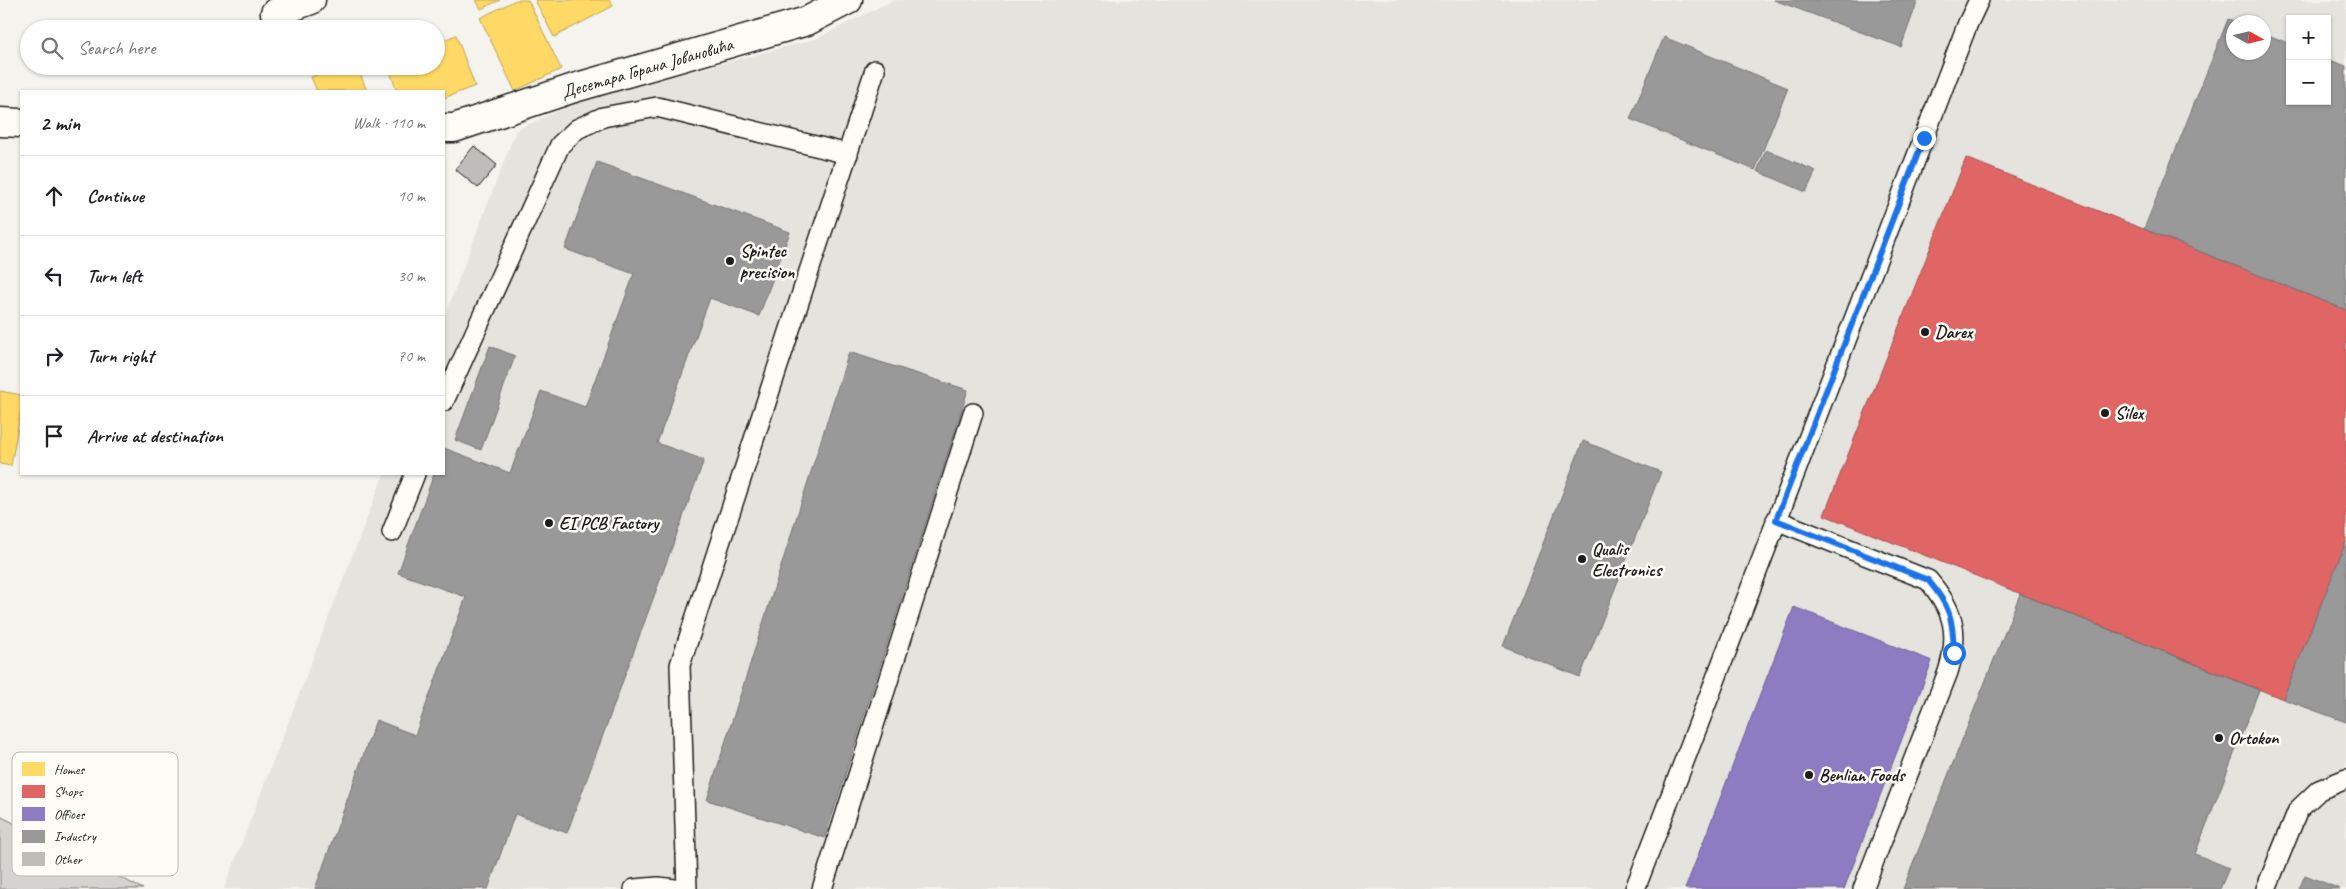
<!DOCTYPE html>
<html lang="en">
<head>
<meta charset="utf-8">
<style>
  :root { --surface:#fff; --page:#f2f2f2; --text:#202124; --muted:#757577; --line:#e0e0e0 }
  body { margin:0; font-family:Caveat,sans-serif; background:var(--page); color:var(--text) }
  .controls { position:absolute; right:15px; top:15px; display:grid; overflow:hidden; border-radius:0px; box-shadow:0 1px 4px #0004 }
  .controls button { width:45px; height:45px; display:grid; place-items:center; padding:0; border:0; border-bottom:1px solid var(--line); background:var(--surface); color:var(--text); font:25px sans-serif }
  .compass { position:absolute; left:2226px; top:15px; width:45px; height:45px; border-radius:50%; background:var(--surface); box-shadow:0 1px 4px #0004; rotate:98deg }
  .stop { position:absolute; width:15px; height:15px; margin:-11px; border:4px solid #1a73e8; border-radius:50%; background:#fff }
  .stop.end { background:#1a73e8; border-color:#fff; box-shadow:0 1px 5px #0008 }
  .list { margin:0; padding:0; list-style:none }
  h2 { display:flex; justify-content:space-between; align-items:center; height:65px; margin:0; padding:0 20px; font-size:21px }
  h2 small { font-size:16px; font-weight:400; color:var(--muted) }
  .list li { display:grid; grid-template-columns:32px 1fr auto; gap:15px; align-items:center; box-sizing:border-box; height:80px; padding:0 20px; border-top:1px solid var(--line) }
  .list b { display:block; font-size:19px; white-space:nowrap }
  .list em { font-size:16px; font-style:normal; color:var(--muted) }
  .icon { flex:none; width:28px; height:28px; fill:none; stroke:currentColor; stroke-width:2; stroke-linecap:round; stroke-linejoin:round }
  .map { position:relative; flex:none; width:2346px; height:889px; overflow:hidden }
  .search { position:absolute; background:var(--surface); box-shadow:0 1px 4px #0004; left:20px; top:20px; width:425px; height:55px; display:flex; align-items:center; gap:12px; box-sizing:border-box; padding:0 18px; border-radius:28px; color:var(--muted); font-size:19px }
  .panel { position:absolute; background:var(--surface); box-shadow:0 1px 4px #0004; left:20px; top:90px; width:425px; height:385px; border-radius:0px }
  .map>svg:first-child { display:block }
  .built { fill:#e4e3de; fill-rule:evenodd }
  .green { fill:#d4d3cf; stroke:#787876 }
  .homes { fill:#ffd966; stroke:#bba050 }
  .shops { fill:#e06666; stroke:#a55050 }
  .offices { fill:#8e7cc3; stroke:#6c5f91 }
  .industry { fill:#999; stroke:#747474 }
  .building { fill:#bebdba; stroke:#1c1c1c }
  .lines { fill:none; stroke-linecap:round; stroke-linejoin:round }
  .service-casing { stroke:#1c1c1c; stroke-width:22 }
  .minor-casing { stroke:#1c1c1c; stroke-width:31 }
  .service { stroke:#fdfcf7; stroke-width:19 }
  .minor { stroke:#fdfcf7; stroke-width:28 }
  .route { stroke:#1a73e8; stroke-width:6 }
  .poi-dot { fill:#1c1c1c; stroke:#fdfcf7; stroke-width:2 }
  .labels { text-anchor:middle; stroke-width:5; stroke-linejoin:round; paint-order:stroke }
  .street-label { font-size:18px; fill:#1c1c1c; stroke:#fdfcf7 }
  .poi-label { font-size:18px; font-weight:bold; fill:#1c1c1c; stroke:#fdfcf7; text-anchor:start }
  .key { fill:#fdfcf7; stroke:#bab9b5; stroke-width:1 }
  .key-label { font-size:14px; fill:#1c1c1c }
</style>
</head>
<body>
<div class="map">
<svg width="2346" height="889" viewBox="0 0 2346 889">
  <rect width="100%" height="100%" fill="#f4f3ee"/>
  <filter id="ink" filterUnits="userSpaceOnUse"><feTurbulence type="fractalNoise" baseFrequency=".02" numOctaves="2"/><feDisplacementMap in="SourceGraphic" scale="10" xChannelSelector="R" yChannelSelector="G"/><feConvolveMatrix kernelMatrix="1 2 1 2 8 2 1 2 1" color-interpolation-filters="sRGB"/></filter>
  <g filter="url(#ink)">
    <path class="built" d="M893,0h1453v889h-2122l160,-415h60v-156l72,-188 68,-31 232,-60zM2290,19h37v82h-37zM2234,22h30v30h-30z"/>
    <path class="green" d="M0,816l143,73h-143z"/>
    <g class="homes">
      <path d="M476,0h24l-19,9z"/>
      <path d="M516,0h12l33,69 -46,22 -35,-73z"/>
      <path d="M535,0h75l3,6 -59,31z"/>
      <path d="M456,35l19,51 -31,12v-7h-47l-9,-25h48v-23z"/>
      <path d="M336,66h21l10,25h-50l-6,-14z"/>
      <path d="M0,391l21,4v15l-10,56 -11,-2z"/>
    </g>
    <path class="shops" d="M1966,158l380,152v232l-63,157 -459,-184z"/>
    <path class="offices" d="M1794,607l138,54 -88,228h-159z"/>
    <g class="industry">
      <path d="M1774,0h144l-17,47z"/>
      <path d="M2228,19l9,3h-3v30h30v-19l26,11v57h37v-42l19,7v244l-202,-81z"/>
      <path d="M1664,37l124,51 -33,82 -125,-51z"/>
      <path d="M1766,150l50,21 -10,21 -49,-21z"/>
      <path d="M597,162l193,70 -31,84 -49,-18 -53,145 47,17 -137,373 -52,-19 -27,75h-173l61,-169 39,15 51,-138 -68,-24 36,-99h10v-26l66,25 31,-82 44,16 49,-133 -69,-25z"/>
      <path d="M490,346l25,10 -34,94 -26,-10z"/>
      <path d="M849,352l119,38 -143,448 -118,-38z"/>
      <path d="M1583,441l78,31 -81,205 -77,-31z"/>
      <path d="M2346,542v180l-63,-23z"/>
      <path d="M2020,594l239,96 -64,164 34,14 -9,21h-317z"/>
      <path d="M2305,875l35,14h-41z"/>
    </g>
    <path class="building" d="M474,146l23,19 -19,23 -23,-19z"/>
    <g class="lines">
      <g class="service-casing">
        <g id="service">
          <path d="M444,401l116,-256 17,-16 26,-12 54,-10 191,47"/>
          <path d="M1776,520l152,60c26,30 32,53 20,92l-85,217"/>
          <path d="M392,532l23,-58"/>
          <path d="M634,889l24,-2 17,2"/>
          <path d="M687,889l-7,-224 195,-595"/>
          <path d="M822,889l151,-476"/>
          <path d="M1635,889l333,-866 11,-23"/>
          <path d="M2266,889l32,-79 21,-20 27,-11"/>
        </g>
      </g>
      <g class="minor-casing">
        <g id="minor">
          <path d="M275,13l36,-13"/>
          <path d="M0,122l21,1"/>
          <path d="M444,128h10l120,-40 233,-67 41,-21"/>
        </g>
      </g>
      <use href="#service" class="service"/>
      <use href="#minor" class="minor"/>
    </g>
  </g>
  <g class="lines" filter="url(#ink)">
    <path class="route" d="M1924,138l-148,382 152,60c22,26 25,38 26,73"/>
  </g>
  <g class="poi-dot">
    <circle cx="730" cy="261" r="5"/>
    <circle cx="1925" cy="332" r="5"/>
    <circle cx="2105" cy="413" r="5"/>
    <circle cx="549" cy="523" r="5"/>
    <circle cx="1582" cy="559" r="5"/>
    <circle cx="2219" cy="738" r="5"/>
    <circle cx="1809" cy="775" r="5"/>
  </g>
  <g class="labels">
    <g class="street-label">
      <text transform="translate(647 68) rotate(-16)" y="6">Десетара Горана Јовановића</text>
    </g>
    <g class="poi-label">
      <text x="740" y="257">Spintec<tspan x="740" dy="21">precision</tspan></text>
      <text x="1935" y="338">Darex</text>
      <text x="2115" y="419">Silex</text>
      <text x="559" y="529">EI PCB Factory</text>
      <text x="1592" y="555">Qualis<tspan x="1592" dy="21">Electronics</tspan></text>
      <text x="2229" y="744">Ortokon</text>
      <text x="1819" y="781">Benlian Foods</text>
    </g>
  </g>
  <rect x="12" y="752" width="166" height="124" rx="8" class="key"/>
  <rect x="22" y="762" width="23" height="14" fill="#ffd966"/>
  <rect x="22" y="785" width="23" height="13" fill="#e06666"/>
  <rect x="22" y="807" width="23" height="14" fill="#8e7cc3"/>
  <rect x="22" y="830" width="23" height="13" fill="#999"/>
  <rect x="22" y="852" width="23" height="14" fill="#bebdba"/>
  <g class="key-label">
    <text x="54" y="774">Homes</text>
    <text x="54" y="796">Shops</text>
    <text x="54" y="819">Offices</text>
    <text x="54" y="841">Industry</text>
    <text x="54" y="864">Other</text>
  </g>
</svg>
<div class="controls">
<button>+</button>
<button>−</button>
</div>
<svg class="compass" viewBox="-18 -18 36 36"><path d="M0-13l5 13h-10z" fill="#e53935"/><path d="M0 13l5-13h-10z" fill="#757577"/></svg>
<div class="stop" style="left:1954px;top:653px"></div>
<div class="stop end" style="left:1924px;top:138px"></div>
<div class="search"><svg class="icon" aria-label="search" viewBox="0 0 24 24"><circle cx="10" cy="10" r="6"/><path d="M15 15l6 6"/></svg>Search here</div>
<section class="panel">
<h2>2 min<small>Walk · 110 m</small></h2>
<ul class="list">
<li><svg class="icon" aria-label="ahead" viewBox="0 0 24 24"><path d="M12 20V5M6 11l6-6 6 6"/></svg><div><b>Continue</b></div><em>10 m</em></li>
<li><svg class="icon" aria-label="left" viewBox="0 0 24 24"><path d="M17 20v-9H6M10 6l-5 5 5 5"/></svg><div><b>Turn left</b></div><em>30 m</em></li>
<li><svg class="icon" aria-label="right" viewBox="0 0 24 24"><path d="M7 20v-9h11M14 6l5 5-5 5"/></svg><div><b>Turn right</b></div><em>70 m</em></li>
<li><svg class="icon" aria-label="arrive" viewBox="0 0 24 24"><path d="M6 21V4h12l-3 4 3 4H6"/></svg><div><b>Arrive at destination</b></div></li>
</ul>
</section>
</div>
</body>
</html>
